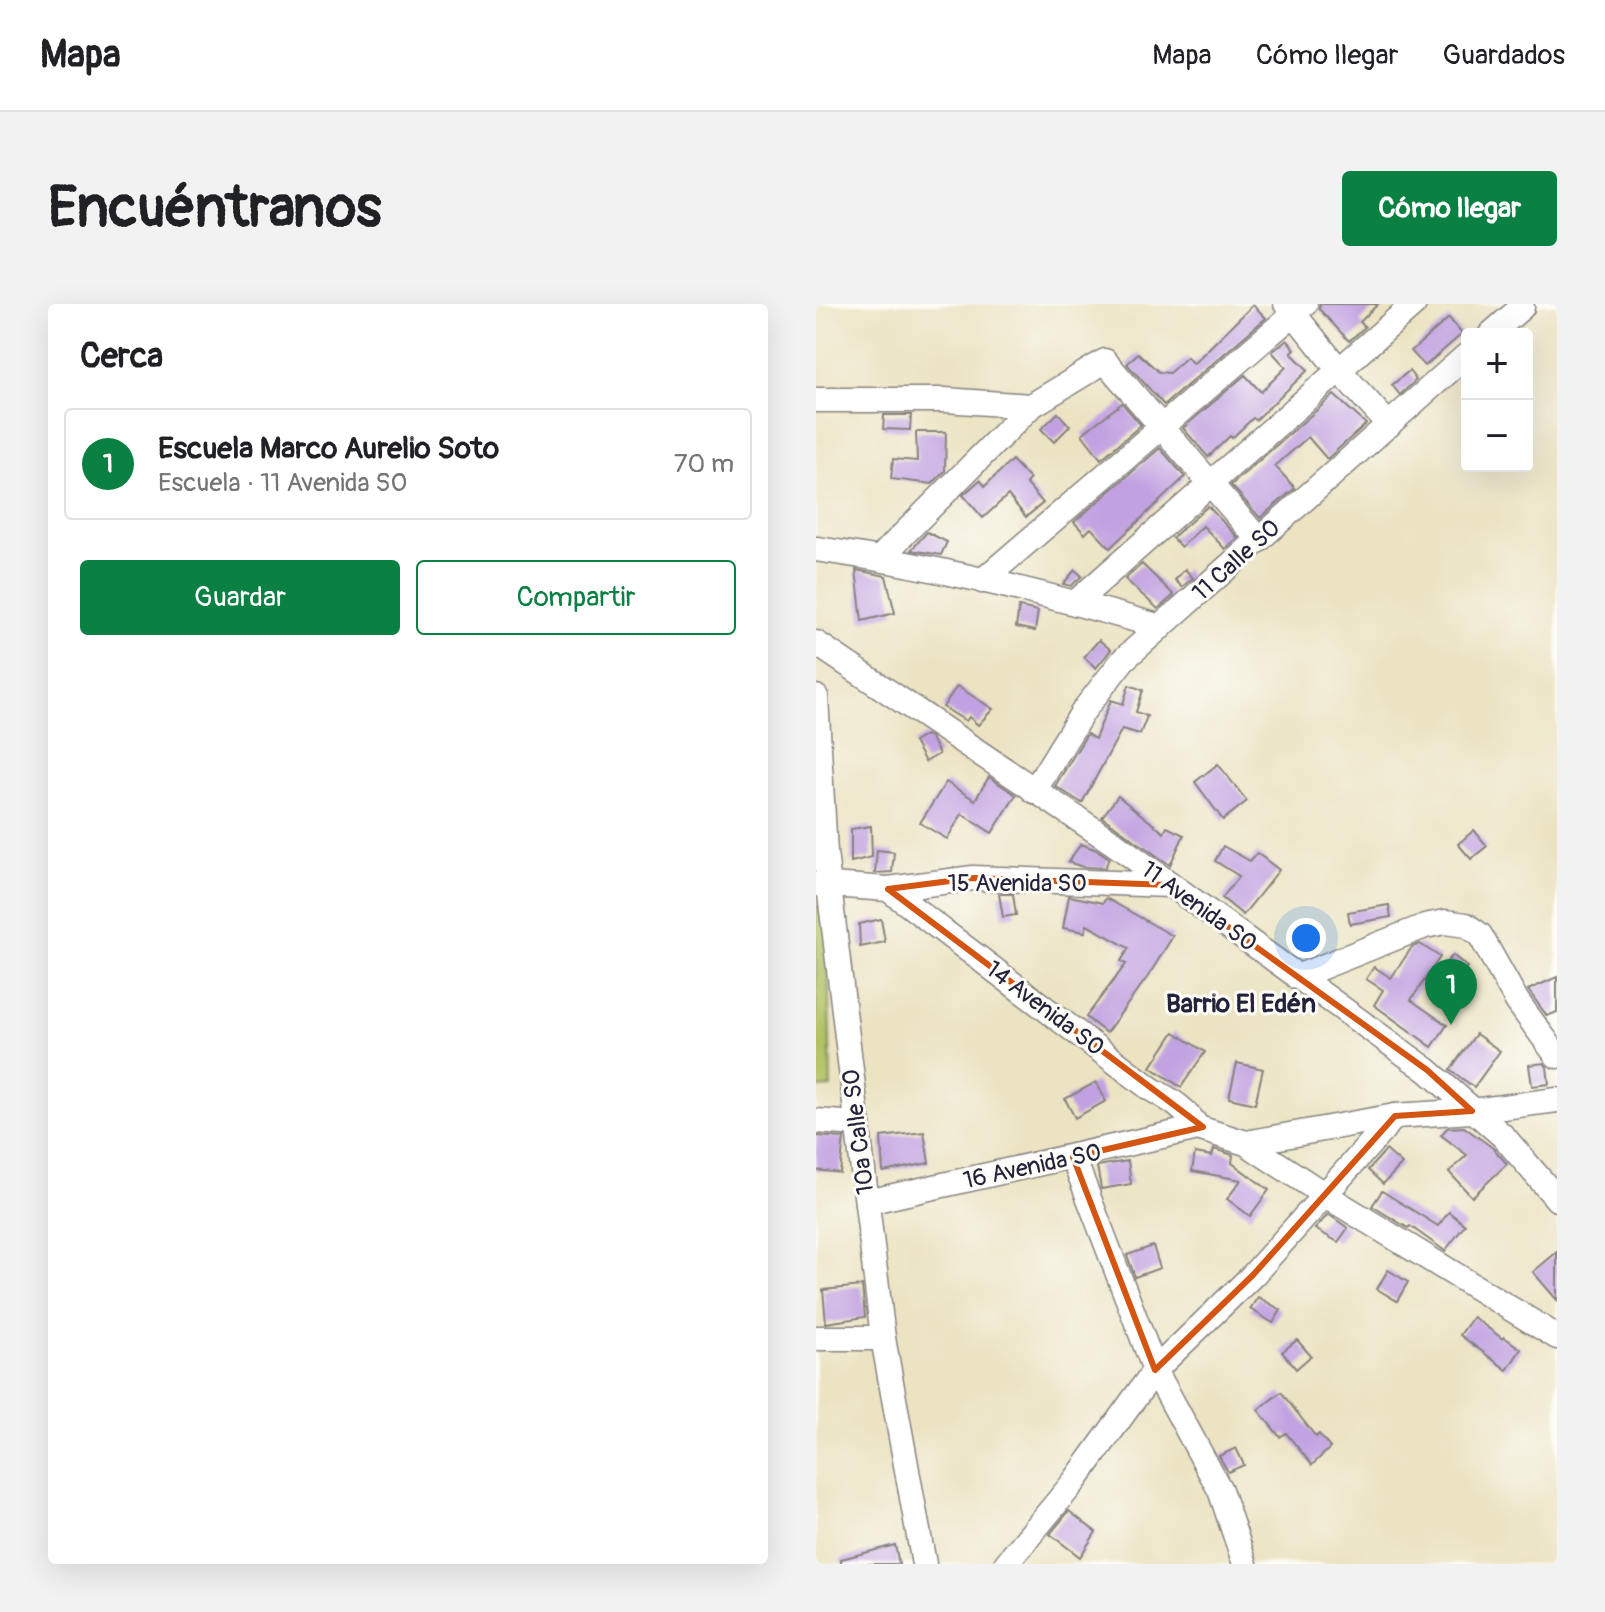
<!DOCTYPE html>
<html lang="es">
<head>
<meta charset="utf-8">
<style>
  :root { --surface:#fff; --page:#f2f2f2; --text:#202124; --muted:#757577; --line:#e0e0e0; --accent:#0b8043 }
  body { margin:0; font-family:Pangolin,sans-serif; background:var(--page); color:var(--text) }
  .controls { position:absolute; right:24px; top:24px; display:grid; overflow:hidden; border-radius:8px; box-shadow:0 8px 32px #0002 }
  .controls button { width:72px; height:72px; display:grid; place-items:center; padding:0; border:0; border-bottom:2px solid var(--line); background:var(--surface); color:var(--text); font:40px sans-serif }
  .you { position:absolute; left:490px; top:634px; width:28px; height:28px; margin:-20px; border:6px solid #fff; border-radius:50%; background:#1a73e8; box-shadow:0 0 0 12px #1a73e833 }
  .badge { display:grid; place-items:center; width:52px; height:52px; border-radius:50%; background:var(--accent); color:#fff; font-size:26px; font-weight:700 }
  .pin { position:absolute; translate:-50% -66px; filter:drop-shadow(0 2px 4px #0008) }
  .pin::after { content:''; position:absolute; top:42px; width:28px; height:24px; background:inherit; clip-path:polygon(0 0,100% 0,50% 100%) }
  .list { margin:0; padding:0; list-style:none }
  h2 { display:flex; justify-content:space-between; align-items:center; height:104px; margin:0; padding:0 32px; font-size:34px }
  h2 small { font-size:26px; font-weight:400; color:var(--muted) }
  .list li { display:grid; grid-template-columns:52px 1fr auto; gap:24px; align-items:center; box-sizing:border-box; height:112px; margin:0 16px 16px; padding:0 16px; border:2px solid var(--line); border-radius:8px }
  .list b { display:block; font-size:30px; white-space:nowrap }
  .list p { margin:0; font-size:26px; white-space:nowrap; color:var(--muted) }
  .list em { font-size:26px; font-style:normal; color:var(--muted) }
  .actions { display:flex; gap:16px; padding:24px 32px }
  .actions a { flex:1; padding:18px 0; border:2px solid var(--accent); border-radius:8px; text-align:center; font-size:28px; color:var(--accent) }
  .actions .main { background:var(--accent); color:#fff }
  .map { position:relative; flex:none; width:741px; height:1260px; overflow:hidden; border-radius:8px }
  header { display:flex; align-items:center; gap:48px; box-sizing:border-box; height:112px; padding:0 40px; background:var(--surface); border-bottom:2px solid var(--line) }
  header strong { font-size:38px }
  nav { display:flex; gap:44px; margin-inline-start:auto; font-size:28px }
  .intro { display:flex; align-items:center; justify-content:space-between; box-sizing:border-box; height:192px; padding:0 48px }
  h1 { margin:0; font-size:56px }
  .button { padding:20px 36px; border-radius:8px; background:var(--accent); color:#fff; font-size:28px; font-weight:700 }
  main { display:flex; gap:48px; padding:0 48px }
  aside { flex:1; background:var(--surface); border-radius:8px; box-shadow:0 8px 32px #0002 }
  .map>svg:first-child { display:block }
  .green { fill:#b3c163; stroke:#6a724f; stroke-width:2 }
  .building { fill:#c1a1e1 }
  .lines { fill:none; stroke-linecap:round; stroke-linejoin:round }
  .minor-casing { stroke:#86827e; stroke-width:27 }
  .minor { stroke:#fff; stroke-width:24 }
  .marked { fill:none; stroke:#d45411; stroke-width:6; stroke-linejoin:round }
  .labels { text-anchor:middle; stroke-width:6; stroke-linejoin:round; paint-order:stroke }
  .street-label { font-size:24px; fill:#22223b; stroke:#fdfcf7 }
  .neighbourhood-label { font-size:26px; font-weight:bold; fill:#22223b; stroke:#fdfcf7 }
</style>
</head>
<body>
<header>
<strong>Mapa</strong>
<nav><a>Mapa</a><a>Cómo llegar</a><a>Guardados</a></nav>
</header>
<div class="intro"><h1>Encuéntranos</h1><a class="button">Cómo llegar</a></div>
<main>
<aside>
<h2>Cerca<small></small></h2>
<ul class="list">
<li><span class="badge">1</span><div><b>Escuela Marco Aurelio Soto</b><p>Escuela · 11 Avenida SO</p></div><em>70 m</em></li>
</ul>
<div class="actions"><a class="main">Guardar</a><a>Compartir</a></div>
</aside>
<div class="map">
<svg width="741" height="1260" viewBox="0 0 741 1260">
  <rect width="100%" height="100%" fill="#fdfcf7"/>
  <filter id="ink" filterUnits="userSpaceOnUse"><feTurbulence type="fractalNoise" baseFrequency=".0125" numOctaves="2"/><feDisplacementMap in="SourceGraphic" scale="16" xChannelSelector="R" yChannelSelector="G"/><feConvolveMatrix kernelMatrix="1 2 1 2 8 2 1 2 1" color-interpolation-filters="sRGB"/></filter>
  <filter id="wash" filterUnits="userSpaceOnUse"><feTurbulence type="fractalNoise" baseFrequency=".006" numOctaves="4" result="noise"/><feDisplacementMap in="SourceGraphic" scale="32" xChannelSelector="R" yChannelSelector="G"/><feGaussianBlur stdDeviation="1.8" result="paint"/><feColorMatrix in="noise" values="0 0 0 0 0 0 0 0 0 0 0 0 0 0 0 0 0 1.4 0 .05"/><feComposite in="paint" operator="in"/></filter>
  <g filter="url(#wash)">
    <rect width="100%" height="100%" fill="#ebe3c2"/>
    <path class="green" d="M0,602h11l4,181 -15,1z"/>
    <g id="blocks">
      <g class="building">
        <path d="M504,0h58l-18,18 5,5 -16,14 -30,-32z"/>
        <path d="M437,1l13,13 -102,87 -37,-41 11,-11 21,19 10,1 18,-16 6,7z"/>
        <path d="M633,14l13,16 -37,32 -14,-15z"/>
        <path d="M471,36l8,9 -4,4 17,17 -52,50 -3,-2 -21,20 -2,-2 -22,21 -25,-29 62,-53 16,17 25,-25 -14,-15z"/>
        <path d="M593,67l7,9 -16,15 -8,-10z"/>
        <path d="M518,91l32,29 -39,35 -19,-22 -33,29 20,22 -35,30 -29,-33z"/>
        <path d="M306,99l19,22 -40,34 -19,-25z"/>
        <path d="M242,109l12,13 -16,16 -13,-13z"/>
        <path d="M68,111h27l-1,15 -27,-1z"/>
        <path d="M100,128h30l-1,39 -13,13 -41,-5 2,-20 24,2z"/>
        <path d="M344,144l25,29 -75,71 -19,-20 -6,6 -11,-12z"/>
        <path d="M196,156l18,19 -4,4 17,20 -17,14 -18,-22 -25,23 -20,-23 17,-15 5,6z"/>
        <path d="M392,202l30,32 -13,11 -22,-23 -22,21 -9,-9z"/>
        <path d="M111,228l20,10 -6,13 -30,-5z"/>
        <path d="M326,260l32,31 -16,14 -33,-30z"/>
        <path d="M369,265l8,9 -11,9 -7,-7z"/>
        <path d="M40,266l30,6 9,37 -33,8z"/>
        <path d="M259,266l7,6 -11,10 -8,-2z"/>
        <path d="M203,303l19,4 -3,20 -19,-4z"/>
        <path d="M283,336l12,10 -15,18 -12,-11z"/>
        <path d="M313,381l14,5 -7,22 11,4 -7,18 -18,-5 -40,74 -27,-17 32,-52 8,5 16,-39 12,4z"/>
        <path d="M141,382l36,23 -15,16 -9,-8 -3,4 -23,-14z"/>
        <path d="M110,431l5,3 8,16 -14,8 -11,-20z"/>
        <path d="M402,460l29,37 -24,19 -28,-38z"/>
        <path d="M173,473l27,18 -24,38 -30,-19 -15,25 -27,-16 26,-41 29,18z"/>
        <path d="M302,492l46,37 3,-6 17,8 -14,30 -68,-48z"/>
        <path d="M55,522l1,31 -21,5v-33z"/>
        <path d="M658,526l13,16 -16,13 -13,-15z"/>
        <path d="M265,540l16,6 12,8 -4,10 -22,-1 -15,-5z"/>
        <path d="M407,542l27,15 7,-8 22,17 -36,45 -21,-17 17,-22 -24,-15z"/>
        <path d="M61,546l17,2 -2,20 -17,1z"/>
        <path d="M183,590h14l3,21 -13,2z"/>
        <path d="M253,592l34,7 3,-5 67,38 -24,39 -43,58 -20,-16 40,-53 -5,-3 8,-13 -42,-23 -2,7 -22,-4z"/>
        <path d="M573,601l2,12 -41,7 -2,-12z"/>
        <path d="M65,615l4,23 -25,5 -1,-23z"/>
        <path d="M604,640l20,13 -29,43 36,25 -15,22 -58,-42 9,-15 -17,-11 8,-12 17,11 21,-31z"/>
        <path d="M637,651l14,12 -10,11 -14,-12z"/>
        <path d="M741,673v35l-10,4 -19,-26z"/>
        <path d="M358,728l31,20 -24,35 -30,-20z"/>
        <path d="M660,730l24,17 -26,36 -24,-17z"/>
        <path d="M421,759l26,6 -8,35 -26,-6z"/>
        <path d="M728,759l3,4 2,17 -17,2 -3,-21z"/>
        <path d="M280,778l10,19 -31,17 -10,-19z"/>
        <path d="M648,823l29,21 14,16 -35,33 -23,-25 18,-17 -26,-20 6,-7z"/>
        <path d="M108,828l5,31 -46,9 -2,-35z"/>
        <path d="M0,832l28,2 -4,35 -24,-3z"/>
        <path d="M398,845l19,6 -1,8 37,27 -19,26 -23,-17 14,-19 -49,-9 3,-18 17,3z"/>
        <path d="M570,846l16,14 -19,20 -15,-14z"/>
        <path d="M312,857l3,23 -30,5 -4,-23z"/>
        <path d="M566,887l56,35 11,-14 16,13 -20,26 -35,-25 -2,2 -36,-22z"/>
        <path d="M512,910l20,14 -10,14 -23,-13z"/>
        <path d="M337,942l7,22 -25,9 -8,-22z"/>
        <path d="M741,948v48l-24,-28z"/>
        <path d="M572,966l20,12 -11,19 -20,-12z"/>
        <path d="M46,982l3,31 -39,6 -3,-33z"/>
        <path d="M442,993l23,13 -8,13 -23,-14z"/>
        <path d="M657,1013l30,22 1,-2 17,12 -14,21 -47,-35z"/>
        <path d="M481,1036l14,16 -15,13 -14,-17z"/>
        <path d="M465,1088l35,45 3,-3 11,14 -18,17 -26,-32 -6,4 -22,-27z"/>
        <path d="M420,1144l8,17 -16,7 -9,-16z"/>
        <path d="M253,1207l27,21 -16,25 -30,-23z"/>
        <path d="M79,1241l4,19h-58v-5z"/>
      </g>
    </g>
  </g>
  <g filter="url(#ink)">
    <use href="#blocks" fill-opacity="0" stroke="#86827e" stroke-width="2"/>
    <g class="lines">
      <g class="minor-casing">
        <g id="minor">
          <path d="M470,0l53,66 50,55"/>
          <path d="M675,30l31,-27"/>
          <path d="M0,96h129l86,6"/>
          <path d="M0,245c117,16 232,45 345,78"/>
          <path d="M64,254l151,-152 74,-45 154,179"/>
          <path d="M166,277l323,-277"/>
          <path d="M260,298l338,-298"/>
          <path d="M0,339l299,201 312,226 77,67 53,62"/>
          <path d="M0,393l9,155 58,486 41,226"/>
          <path d="M218,487l50,-81 39,-50 344,-305"/>
          <path d="M0,580l72,5 85,-11 197,7"/>
          <path d="M72,585l263,200c20,11 35,20 47,39"/>
          <path d="M481,673l128,-51 20,-4 21,3 14,10 37,66 40,55"/>
          <path d="M0,817l42,3"/>
          <path d="M430,839l149,-27 77,-5 85,-11"/>
          <path d="M257,853l82,213 65,120 25,74"/>
          <path d="M51,898l331,-74 48,15 79,52 232,142"/>
          <path d="M0,1034h67"/>
          <path d="M190,1260l68,-82 81,-112 98,-95 142,-159"/>
        </g>
      </g>
      <use href="#minor" class="minor"/>
    </g>
  </g>
  <path class="marked" d="M157,574l197,7 257,185 45,41 -77,5 -142,159 -98,95 -82,-213 130,-30 -315,-238z"/>
  <g class="labels">
    <g class="street-label">
      <text transform="translate(420 256) rotate(-42)" y="8">11 Calle SO</text>
      <text x="201" y="587">15 Avenida SO</text>
      <text transform="translate(383 602) rotate(36)" y="8">11 Avenida SO</text>
      <text transform="translate(229 704) rotate(37)" y="8">14 Avenida SO</text>
      <text transform="translate(42 828) rotate(-97)" y="8">10a Calle SO</text>
      <text transform="translate(216 862) rotate(-12)" y="8">16 Avenida SO</text>
    </g>
    <g class="neighbourhood-label">
      <text x="425" y="708">Barrio El Edén</text>
    </g>
  </g>
</svg>
<div class="controls">
<button>+</button>
<button>−</button>
</div>
<div class="you"></div>
<div class="pin badge" style="left:635px;top:721px">1</div>
</div>
</main>
</body>
</html>
